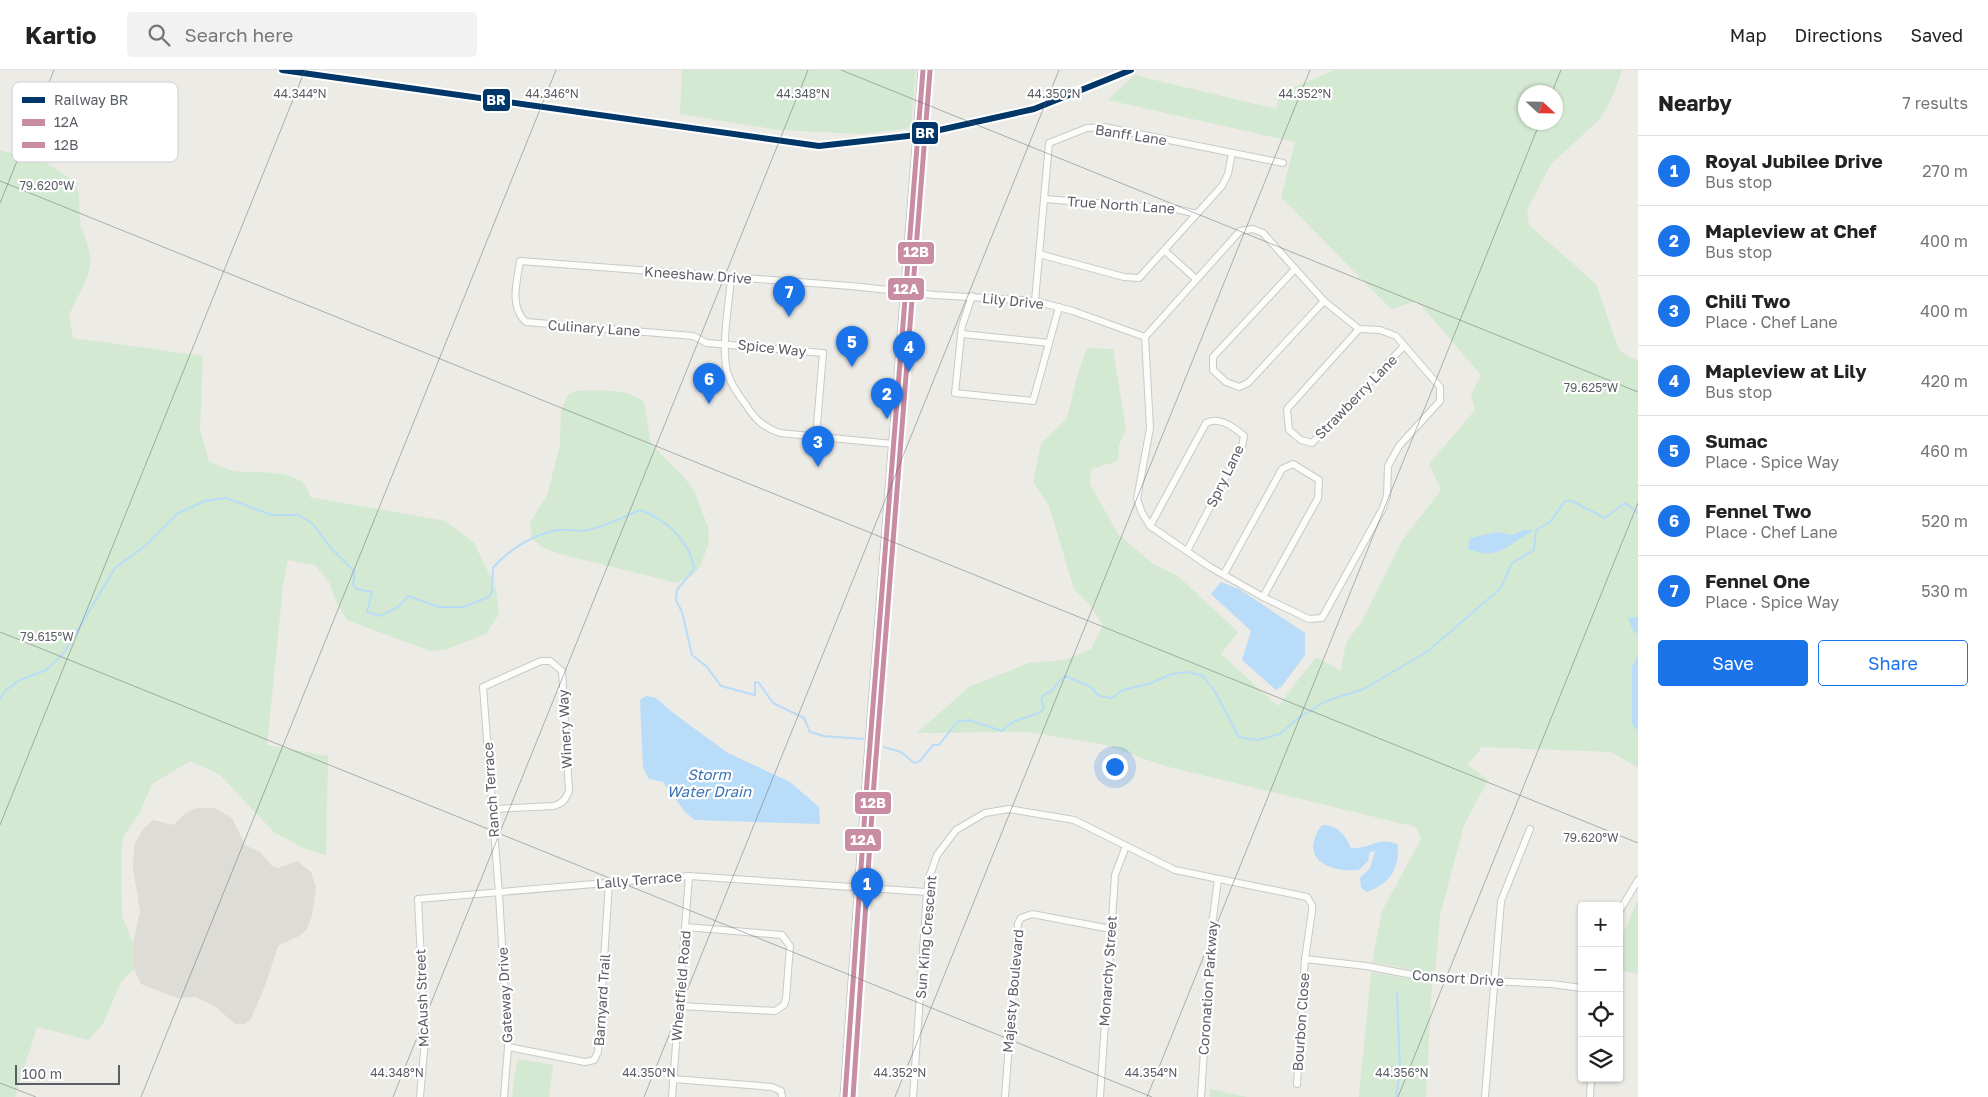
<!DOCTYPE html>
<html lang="en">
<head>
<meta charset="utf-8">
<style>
  :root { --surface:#fff; --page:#f2f2f2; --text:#222; --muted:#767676; --line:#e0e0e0; --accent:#1a73e8 }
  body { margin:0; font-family:"Golos Text",sans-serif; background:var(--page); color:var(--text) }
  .controls { position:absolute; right:15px; bottom:15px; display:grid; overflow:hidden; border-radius:5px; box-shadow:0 1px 4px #0004 }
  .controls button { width:45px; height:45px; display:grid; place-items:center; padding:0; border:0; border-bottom:1px solid var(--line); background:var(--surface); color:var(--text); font:25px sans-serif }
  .compass { position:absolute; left:1518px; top:15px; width:45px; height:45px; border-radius:50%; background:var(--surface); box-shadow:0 1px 4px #0004; rotate:112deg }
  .scale { position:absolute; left:15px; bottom:12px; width:105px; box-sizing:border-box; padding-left:5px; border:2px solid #5b5f65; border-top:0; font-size:14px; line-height:18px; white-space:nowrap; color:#5b5f65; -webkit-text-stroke:4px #fff; paint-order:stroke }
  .you { position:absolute; left:1114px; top:696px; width:18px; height:18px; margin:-12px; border:4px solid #fff; border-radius:50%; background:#1a73e8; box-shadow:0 0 0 8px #1a73e833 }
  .badge { display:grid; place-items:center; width:32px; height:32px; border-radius:50%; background:var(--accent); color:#fff; font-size:16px; font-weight:700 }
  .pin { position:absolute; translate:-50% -41px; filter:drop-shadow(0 1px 2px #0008) }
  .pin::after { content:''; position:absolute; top:26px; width:18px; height:15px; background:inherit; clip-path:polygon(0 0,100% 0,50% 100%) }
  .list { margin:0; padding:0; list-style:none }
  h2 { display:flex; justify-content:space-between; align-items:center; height:65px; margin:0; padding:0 20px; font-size:21px }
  h2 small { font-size:16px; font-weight:400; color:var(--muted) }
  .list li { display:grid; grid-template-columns:32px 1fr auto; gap:15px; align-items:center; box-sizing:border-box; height:70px; padding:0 20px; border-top:1px solid var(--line) }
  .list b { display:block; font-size:19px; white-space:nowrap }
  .list p { margin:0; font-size:16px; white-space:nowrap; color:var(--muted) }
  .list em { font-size:16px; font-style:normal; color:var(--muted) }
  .actions { display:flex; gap:10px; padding:15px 20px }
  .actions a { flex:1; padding:11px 0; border:1px solid var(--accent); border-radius:5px; text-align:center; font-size:18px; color:var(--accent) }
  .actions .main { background:var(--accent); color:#fff }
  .icon { flex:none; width:28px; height:28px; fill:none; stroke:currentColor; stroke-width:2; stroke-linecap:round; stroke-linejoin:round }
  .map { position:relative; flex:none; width:1638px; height:1027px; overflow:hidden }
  header { display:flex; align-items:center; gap:30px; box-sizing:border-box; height:70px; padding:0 25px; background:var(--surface); border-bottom:1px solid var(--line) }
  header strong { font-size:24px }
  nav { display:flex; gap:28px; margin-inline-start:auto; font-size:18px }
  .search { width:350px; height:45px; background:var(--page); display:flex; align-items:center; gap:12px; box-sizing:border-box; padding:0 18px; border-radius:5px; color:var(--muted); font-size:19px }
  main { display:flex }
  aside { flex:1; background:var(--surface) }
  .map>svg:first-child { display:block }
  .industrial { fill:#dddcd7 }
  .green { fill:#d3e9d1; fill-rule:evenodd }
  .water { fill:#b9dcf8 }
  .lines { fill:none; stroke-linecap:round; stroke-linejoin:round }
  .stream { stroke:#b9dcf8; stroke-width:2 }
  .minor-casing { stroke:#c9c9c8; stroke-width:8 }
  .secondary-casing { stroke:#c7c8c7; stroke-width:11 }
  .minor { stroke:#fcfcfb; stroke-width:6 }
  .secondary { stroke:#fcfcfb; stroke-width:9 }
  .bus-1-casing { stroke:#fff; stroke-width:9 }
  .bus-2-casing { stroke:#fff; stroke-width:9 }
  .bus-1 { stroke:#c98da3; stroke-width:5 }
  .bus-2 { stroke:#c98da3; stroke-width:5 }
  .rail-1-casing { stroke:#fff; stroke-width:10 }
  .rail-1 { stroke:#003768; stroke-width:6 }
  .ticks { fill:none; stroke:#5b5f65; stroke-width:1; stroke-opacity:0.45 }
  .labels { text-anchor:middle; stroke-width:4.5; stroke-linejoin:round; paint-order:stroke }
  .street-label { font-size:14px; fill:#5b5f65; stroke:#fff }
  .water-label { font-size:15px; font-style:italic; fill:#3c75b5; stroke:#fff }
  .key { fill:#fff; stroke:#cecfd1; stroke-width:1 }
  .key-label { font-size:14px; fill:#5b5f65 }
  .ticks-label { font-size:12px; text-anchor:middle; fill:#5b5f65; stroke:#fff; stroke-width:4.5; stroke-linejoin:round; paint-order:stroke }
  .line-badge { stroke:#fff; stroke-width:2 }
  .badge-label { font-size:14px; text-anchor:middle; font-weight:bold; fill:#fff }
</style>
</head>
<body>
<header>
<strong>Kartio</strong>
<div class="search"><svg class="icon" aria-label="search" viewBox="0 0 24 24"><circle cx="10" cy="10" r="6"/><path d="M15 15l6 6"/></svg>Search here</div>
<nav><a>Map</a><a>Directions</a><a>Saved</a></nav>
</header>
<main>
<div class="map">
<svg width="1638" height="1027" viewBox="0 0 1638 1027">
  <rect width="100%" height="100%" fill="#ecebe6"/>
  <path class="industrial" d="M197,738h17l18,10 13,27 15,7 12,14 6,2 19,-7 14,11 5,16 -4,28 -6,14 -7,6 -21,10 -13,40 -14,33 -6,5h-10l-19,-17 -20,-10 -19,1 -36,-14 -7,-15 -1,-26 7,-32 -7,-43 1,-22 9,-17 10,-9 20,5 13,-12z"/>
  <g class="green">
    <path d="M682,0h234l-5,58 -50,6 -82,-4 -99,-16z"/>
    <path d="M1335,0h287l-8,23 -13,25 -50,46 -24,46 2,15 67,59 23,66 11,8 8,2v408l-27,-16 -129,-5 -14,18 20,15 -24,45 -24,91 -5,58 -63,-12 10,-51 39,-72 -5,-12 -251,-61 -63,-22 -75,-12 -110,1 52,-46 60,-24 36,-3 26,-11 12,-24 -13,-20 -16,-16 -25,-83 -16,-24 8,-38 26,-26 11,-45 9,-25 26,1 13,81 -7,15 -1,16 -27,8 -1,15 28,50 35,30 25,12 60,56 -17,22 57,52 38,-49 25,14 5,-28 16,-22 39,-79 40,-52 -12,-26 46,-54 -4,-15 10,-20 -64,-74 -26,8 -110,-112 14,-55 -187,-42 26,-25 142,34 4,-16zM1526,22h30v30h-30z"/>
    <path d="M0,80l46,13 27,17 6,14 1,31 7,17 4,20 -3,14 -19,39 4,23 130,18 -3,73 9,33c9,3 18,7 26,9 23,3 71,-4 75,26l135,24 29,22 22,45 3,26 -13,20 -39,15 -17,2 -83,-31 -10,-16 -8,-22 -14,-17 -27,-5 -5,25 -16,160 61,11 -2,99 -21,-6 -31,-17 -55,-58 -29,-13 -38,23 -12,28 -17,25 -2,17 1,62 11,27 1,26 -13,13 -18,42 -15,16 -51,-13 -22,70h-15z"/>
    <path d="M575,321c24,0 49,-4 69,11l7,42 33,33 11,16 13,34 1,15 -9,25 -8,9 -15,7 -117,-29 -18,-7 -10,-9 -2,-16 17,-26 13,-51 1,-35 7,-15z"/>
    <path d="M1638,830v74l-19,-4v-28z"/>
    <path d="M1371,902l61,11 -6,114h-67z"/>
    <path d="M517,989l36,6 -4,32h-37z"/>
    <path d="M1210,1019l37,8h2h-39z"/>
  </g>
  <g class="water">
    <path d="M1523,460h13c-16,6 -28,20 -44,23 -7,2 -17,-2 -24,-4l2,-11 27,-6 15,3z"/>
    <path d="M1221,512l18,7 66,44v22l-23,31 -6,4 -34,-30 9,-29 -40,-37z"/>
    <path d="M1638,547v17l-5,-3 -5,-13z"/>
    <path d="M1638,585v76l-6,-7v-57z"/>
    <path d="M646,626l10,2 16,14 56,41 62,29 29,25 1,17 -125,-4 -10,-8 -22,-30 -14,-3 -6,-11 -3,-68z"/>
    <path d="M1322,755c16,0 23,10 29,23 18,2 30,-13 47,-3 1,25 -8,38 -31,47l-6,-4 -1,-10 10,-10 5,-17 -5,1 -2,9 -9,9c-31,3 -61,-12 -37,-45z"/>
  </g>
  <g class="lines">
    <g class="stream">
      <path d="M0,629l5,-8 15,-11 26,-10 18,-17 51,-85 30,-22 33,-33 27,-12 21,-3 46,17h26l14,8 19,25 24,24 -2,12 4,5 15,3 -5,20 13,4 18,-9 10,-11 31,11h24l26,-10 3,-6 1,-23c15,-18 42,-35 66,-38 7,-1 15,1 23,1 21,-3 39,-13 58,-21 25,9 51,31 54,59l-17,21 -1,10 6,12 10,43 15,12 14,19 34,9v-13l4,1 14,20 31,15 6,14 14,4 39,3"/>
      <path d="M884,677l17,5 13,11 6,-2 13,-16h6l18,-23 12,-2 33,11c16,-17 26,-10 42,-22l-3,-11c3,-5 6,-4 10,-7 6,-4 6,-10 14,-15l26,11 8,9 13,2 11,-8 28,-7 21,-9 15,-2 16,4 11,14 25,47 19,3 22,-6 18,-16 28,-17 38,-12 64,-38 73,-63 11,-25 22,-13 2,-20 14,-8 15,-21h7l33,17 20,-15 13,10"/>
      <path d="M1396,1027l4,-25 -3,-80"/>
    </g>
    <g class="minor-casing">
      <g id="minor">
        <path d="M1044,129l132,10 21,5"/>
        <path d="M1253,159l10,4 61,68 35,28 21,1 16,6 44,51v14l-41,45 -11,20 -1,30 -4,12 -61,110 -13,1 -46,-22 -53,-30 -60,-41 -8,-13 -5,-14 13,-71 -5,-91 95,-106z"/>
        <path d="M1165,181l31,28"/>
        <path d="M1039,184l85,23 15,1 83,-92 6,-12 4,-21"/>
        <path d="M1295,199l-82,88v13l13,12 13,5 9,-4 76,-82"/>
        <path d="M731,208c-2,27 -10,67 -4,93 3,12 11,23 19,34 9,14 18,23 34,28l113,11"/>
        <path d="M972,226l-10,30 -7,67 78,8 26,-94"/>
        <path d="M1035,231l14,-158 38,-15 17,-1 179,36"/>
        <path d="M1359,259l-72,80 2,21 12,10 11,3 92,-97"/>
        <path d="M962,264l87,9"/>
        <path d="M816,367l7,-84 -116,-10 -14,-7 -167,-14c-17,-15 -9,-41 -6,-61l331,25 84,9 100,6 38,10 72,26"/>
        <path d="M1150,456l56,-103c13,-7 28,4 38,13l-2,10 -55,105"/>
        <path d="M1224,504l58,-105 11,-5 26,16 -1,18 -55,99"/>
        <path d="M493,739l61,-3c9,-3 12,-7 15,-15l-7,-120 -12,-10h-9l-58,26 16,207 9,153 -4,50"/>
        <path d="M1619,842l19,-32"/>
        <path d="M1305,889l61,7 63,12 122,6 31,4"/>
        <path d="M680,936l95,5 9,-6 2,-6 4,-53 -8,-11 -96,-8"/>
        <path d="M508,977l77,15 9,-2 4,-8 11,-170"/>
        <path d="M673,1009l99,8 9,4 1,6"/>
        <path d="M420,1027l5,-57 -7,-141 271,-23 238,16"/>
        <path d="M672,1027l17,-221"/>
        <path d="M913,1027l14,-205 2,-14 8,-23 19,-25 29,-17 24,-4 65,11 101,50 132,27 5,8v6l-7,48 -8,125"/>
        <path d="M1005,1027l13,-174 3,-5 11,-4 79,15"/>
        <path d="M1100,1027l15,-222 11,-29"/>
        <path d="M1201,1027l11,-172 6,-46"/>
        <path d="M1485,1027l16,-196 29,-72"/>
        <path d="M1590,1027l1,-19"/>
      </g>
    </g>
    <g class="secondary-casing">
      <path id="secondary" d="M845,1027l22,-315 56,-712"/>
    </g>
    <use href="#minor" class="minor"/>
    <use href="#secondary" class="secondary"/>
    <g class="bus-1-casing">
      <path id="bus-1" d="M845,1027l22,-315 56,-712"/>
    </g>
    <g class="bus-2-casing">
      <path id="bus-2" d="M853,1027l21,-314 56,-712"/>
    </g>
    <use href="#bus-1" class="bus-1"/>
    <use href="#bus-2" class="bus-2"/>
    <g class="rail-1-casing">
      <path id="rail-1" d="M282,0l537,76 98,-11 117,-26 97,-39"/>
    </g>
    <use href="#rail-1" class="rail-1"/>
  </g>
  <path class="ticks" d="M841,0l797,322M1552,22l9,-22M0,111l1638,662M0,133l54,-133M0,562l1152,465M0,755l305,-755M0,1013l36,14M141,1027l415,-1027M393,1027l415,-1027M644,1027l415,-1027M895,1027l415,-1027M1147,1027l393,-975M1398,1027l240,-594"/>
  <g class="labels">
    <g class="street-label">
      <text transform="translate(1131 65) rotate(9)" y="5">Banff Lane</text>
      <text transform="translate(1121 135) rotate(4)" y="5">True North Lane</text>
      <text transform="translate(698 205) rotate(4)" y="5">Kneeshaw Drive</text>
      <text transform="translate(1013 231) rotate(6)" y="5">Lily Drive</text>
      <text transform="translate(594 258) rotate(4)" y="5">Culinary Lane</text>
      <text transform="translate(772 278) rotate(6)" y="5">Spice Way</text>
      <text transform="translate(1356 327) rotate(-46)" y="5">Strawberry Lane</text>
      <text transform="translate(1225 406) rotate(-64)" y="5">Spry Lane</text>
      <text transform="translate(565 659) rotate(-93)" y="5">Winery Way</text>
      <text transform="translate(491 720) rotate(-94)" y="5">Ranch Terrace</text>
      <text transform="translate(639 810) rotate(-5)" y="5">Lally Terrace</text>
      <text transform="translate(926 867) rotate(-85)" y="5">Sun King Crescent</text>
      <text transform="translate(1108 901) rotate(-86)" y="5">Monarchy Street</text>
      <text transform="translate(1458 908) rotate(4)" y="5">Consort Drive</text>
      <text transform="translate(681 916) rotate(-85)" y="5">Wheatfield Road</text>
      <text transform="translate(1208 918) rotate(-86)" y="5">Coronation Parkway</text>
      <text transform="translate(1013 921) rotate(-85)" y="5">Majesty Boulevard</text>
      <text transform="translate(505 925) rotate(-93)" y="5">Gateway Drive</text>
      <text transform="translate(422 928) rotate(-92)" y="5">McAush Street</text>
      <text transform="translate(602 930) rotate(-86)" y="5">Barnyard Trail</text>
      <text transform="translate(1301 952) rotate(-86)" y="5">Bourbon Close</text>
    </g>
    <g class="water-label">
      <text x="709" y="710">Storm<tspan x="709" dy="17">Water Drain</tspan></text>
    </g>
  </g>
  <rect x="12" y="12" width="166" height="80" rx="8" class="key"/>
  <rect x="22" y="27" width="23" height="6" fill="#003768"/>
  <rect x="22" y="49" width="23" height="7" fill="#c98da3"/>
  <rect x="22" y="72" width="23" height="6" fill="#c98da3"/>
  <g class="key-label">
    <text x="54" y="35">Railway BR</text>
    <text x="54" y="57">12A</text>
    <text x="54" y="80">12B</text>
  </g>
  <g class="ticks-label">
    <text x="300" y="28">44.344°N</text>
    <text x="552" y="28">44.346°N</text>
    <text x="803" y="28">44.348°N</text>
    <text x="1054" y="28">44.350°N</text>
    <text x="1305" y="28">44.352°N</text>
    <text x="47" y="120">79.620°W</text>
    <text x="1591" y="322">79.625°W</text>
    <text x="47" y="571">79.615°W</text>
    <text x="1591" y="772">79.620°W</text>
    <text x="397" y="1007">44.348°N</text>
    <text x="649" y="1007">44.350°N</text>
    <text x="900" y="1007">44.352°N</text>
    <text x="1151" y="1007">44.354°N</text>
    <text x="1402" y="1007">44.356°N</text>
  </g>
  <g class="line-badge">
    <rect x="482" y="18" width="29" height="24" rx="5" fill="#003768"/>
    <rect x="911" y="51" width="28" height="24" rx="5" fill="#003768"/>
    <rect x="897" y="171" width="38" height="24" rx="5" fill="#c98da3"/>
    <rect x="887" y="207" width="38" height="24" rx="5" fill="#c98da3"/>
    <rect x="854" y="721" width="38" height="24" rx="5" fill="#c98da3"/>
    <rect x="844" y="758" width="38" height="24" rx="5" fill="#c98da3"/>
  </g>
  <g class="badge-label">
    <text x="496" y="35">BR</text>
    <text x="925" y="68">BR</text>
    <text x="916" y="187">12B</text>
    <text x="906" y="224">12A</text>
    <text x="873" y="738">12B</text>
    <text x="863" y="775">12A</text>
  </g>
</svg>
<div class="controls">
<button>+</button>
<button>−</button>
<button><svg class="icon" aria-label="locate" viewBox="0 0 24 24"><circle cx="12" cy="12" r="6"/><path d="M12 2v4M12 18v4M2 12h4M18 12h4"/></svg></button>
<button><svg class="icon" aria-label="layers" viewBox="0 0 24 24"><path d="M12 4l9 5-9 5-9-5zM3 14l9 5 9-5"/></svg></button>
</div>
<svg class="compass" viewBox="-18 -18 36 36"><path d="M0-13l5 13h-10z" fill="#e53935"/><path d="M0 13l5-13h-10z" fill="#767676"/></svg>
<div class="scale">100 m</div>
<div class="you"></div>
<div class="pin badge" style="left:867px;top:839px">1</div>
<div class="pin badge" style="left:887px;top:349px">2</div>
<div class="pin badge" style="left:818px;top:397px">3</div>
<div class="pin badge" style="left:909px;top:302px">4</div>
<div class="pin badge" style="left:852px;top:297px">5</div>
<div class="pin badge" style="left:709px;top:334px">6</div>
<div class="pin badge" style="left:789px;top:247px">7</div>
</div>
<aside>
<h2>Nearby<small>7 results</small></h2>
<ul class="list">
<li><span class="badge">1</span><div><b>Royal Jubilee Drive</b><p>Bus stop</p></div><em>270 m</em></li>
<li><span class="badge">2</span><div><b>Mapleview at Chef</b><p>Bus stop</p></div><em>400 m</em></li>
<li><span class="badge">3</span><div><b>Chili Two</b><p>Place · Chef Lane</p></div><em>400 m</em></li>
<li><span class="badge">4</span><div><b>Mapleview at Lily</b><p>Bus stop</p></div><em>420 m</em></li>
<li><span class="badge">5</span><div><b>Sumac</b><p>Place · Spice Way</p></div><em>460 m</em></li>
<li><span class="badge">6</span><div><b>Fennel Two</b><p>Place · Chef Lane</p></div><em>520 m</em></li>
<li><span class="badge">7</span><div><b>Fennel One</b><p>Place · Spice Way</p></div><em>530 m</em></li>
</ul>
<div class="actions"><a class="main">Save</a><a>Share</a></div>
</aside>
</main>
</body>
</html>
